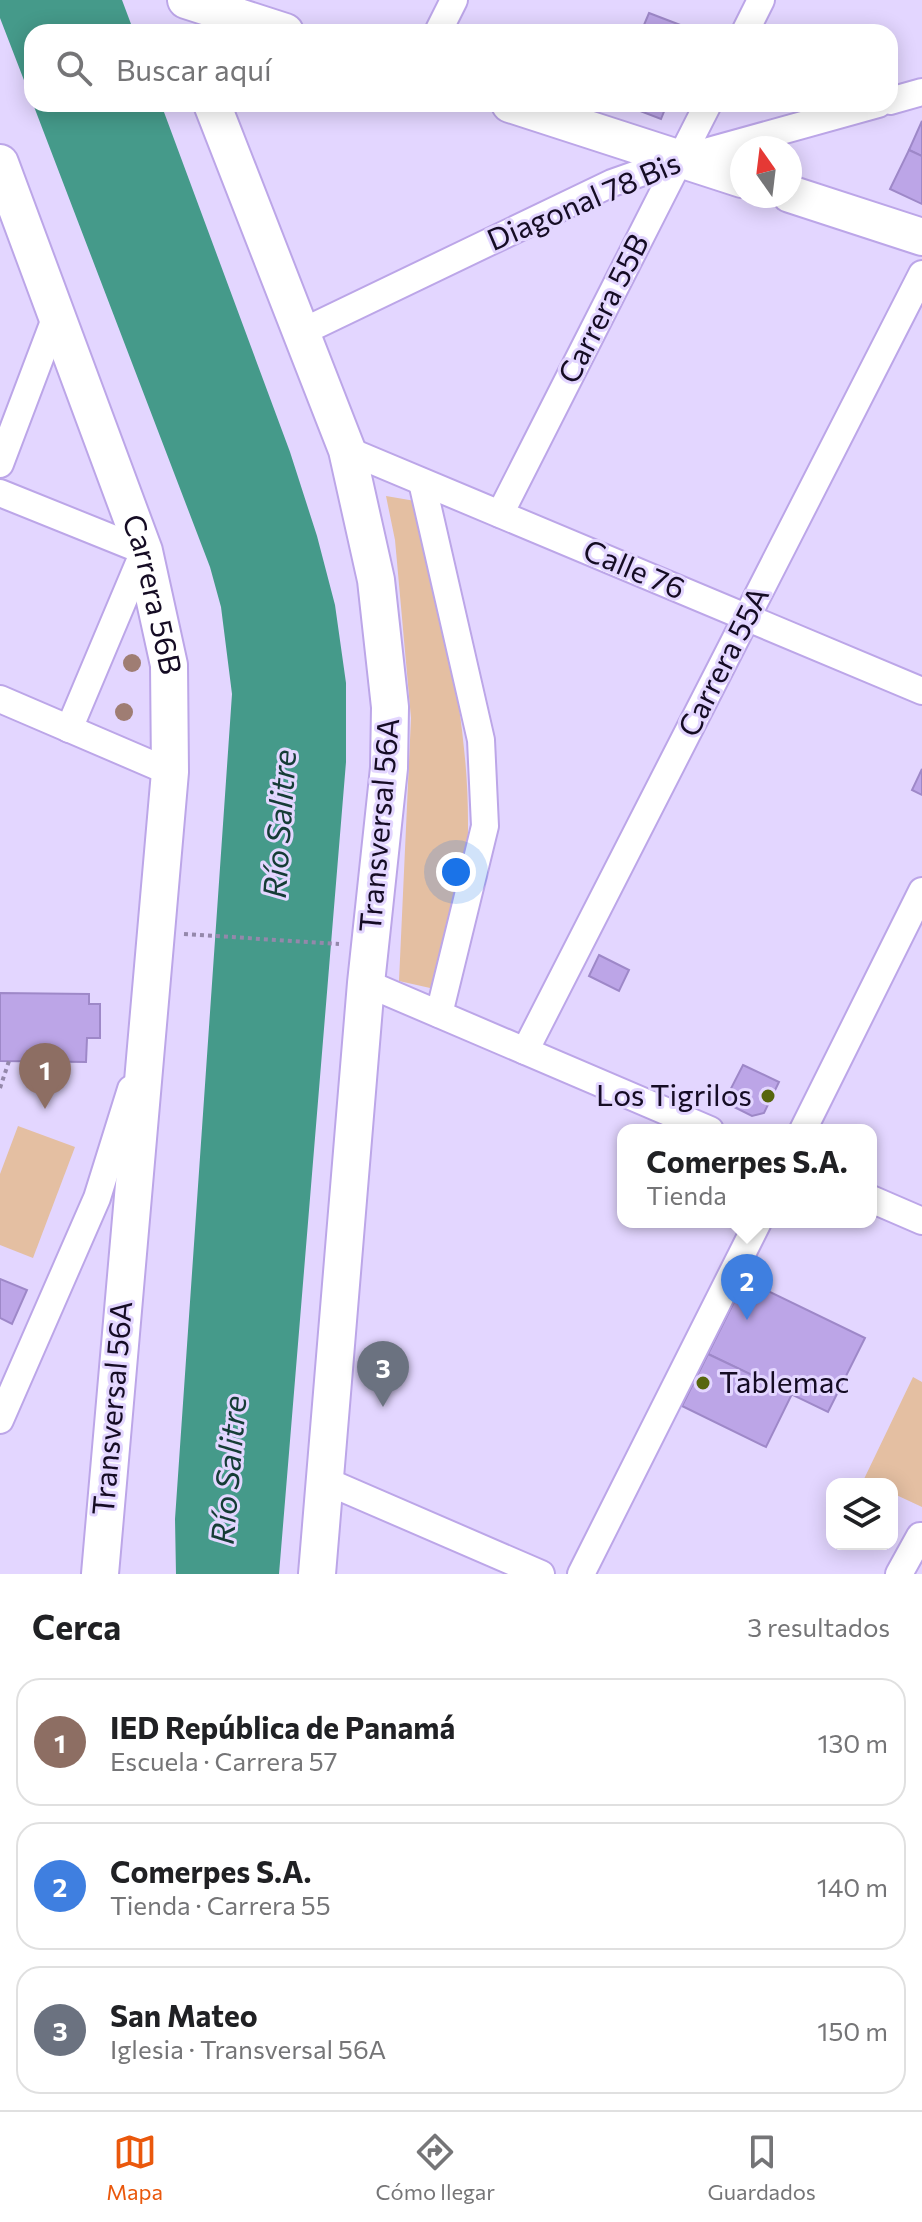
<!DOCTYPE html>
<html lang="es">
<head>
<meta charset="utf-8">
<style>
  :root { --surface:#fff; --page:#f6f6f6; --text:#202124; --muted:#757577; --line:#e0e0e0; --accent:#ea580c }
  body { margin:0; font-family:Commissioner,sans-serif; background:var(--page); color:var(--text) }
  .controls { position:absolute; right:24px; bottom:24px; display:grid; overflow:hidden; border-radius:16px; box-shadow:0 4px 20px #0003 }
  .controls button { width:72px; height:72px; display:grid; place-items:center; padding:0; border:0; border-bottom:2px solid var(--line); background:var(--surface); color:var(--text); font:40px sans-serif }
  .compass { position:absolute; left:730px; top:136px; width:72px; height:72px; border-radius:50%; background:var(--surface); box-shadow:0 4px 20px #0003; rotate:346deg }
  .you { position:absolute; left:456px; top:872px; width:28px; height:28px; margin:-20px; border:6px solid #fff; border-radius:50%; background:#1a73e8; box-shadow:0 0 0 12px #1a73e833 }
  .badge { display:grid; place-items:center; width:52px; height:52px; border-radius:50%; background:var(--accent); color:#fff; font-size:26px; font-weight:700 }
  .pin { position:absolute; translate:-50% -66px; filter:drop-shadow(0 2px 4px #0008) }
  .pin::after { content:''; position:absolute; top:42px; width:28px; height:24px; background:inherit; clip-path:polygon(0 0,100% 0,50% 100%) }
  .popup { position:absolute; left:617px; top:1124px; width:260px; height:104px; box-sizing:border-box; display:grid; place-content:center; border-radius:16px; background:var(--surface); filter:drop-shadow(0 2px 6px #0005); font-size:26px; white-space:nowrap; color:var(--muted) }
  .popup b { font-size:30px; color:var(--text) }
  .popup::after { content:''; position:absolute; left:50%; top:100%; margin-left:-16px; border:16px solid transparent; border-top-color:var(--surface) }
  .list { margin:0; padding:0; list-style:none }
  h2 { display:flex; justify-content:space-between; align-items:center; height:104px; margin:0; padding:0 32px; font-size:34px }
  h2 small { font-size:26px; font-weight:400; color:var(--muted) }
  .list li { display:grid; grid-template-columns:52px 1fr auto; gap:24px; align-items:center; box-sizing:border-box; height:128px; margin:0 16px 16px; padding:0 16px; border:2px solid var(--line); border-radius:24px }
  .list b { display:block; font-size:30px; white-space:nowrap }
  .list p { margin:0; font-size:26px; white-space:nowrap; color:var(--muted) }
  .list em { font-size:26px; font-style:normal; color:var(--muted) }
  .icon { flex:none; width:44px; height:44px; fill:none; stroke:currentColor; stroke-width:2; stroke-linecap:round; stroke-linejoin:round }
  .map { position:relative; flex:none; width:922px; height:1574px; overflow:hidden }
  .search { position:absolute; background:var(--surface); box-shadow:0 4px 20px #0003; left:24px; right:24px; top:24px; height:88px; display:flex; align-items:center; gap:20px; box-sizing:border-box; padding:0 28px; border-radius:24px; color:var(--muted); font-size:30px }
  .sheet { height:536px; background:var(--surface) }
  nav { display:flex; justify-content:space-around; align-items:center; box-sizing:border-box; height:112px; border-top:2px solid var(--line); background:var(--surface); font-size:22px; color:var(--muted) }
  nav a { display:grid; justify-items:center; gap:4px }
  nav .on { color:var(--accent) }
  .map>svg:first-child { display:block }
  .green { fill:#e4bfa2 }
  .water { fill:#459a8a }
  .building { fill:#bca5e7; stroke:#9e88c8; stroke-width:2 }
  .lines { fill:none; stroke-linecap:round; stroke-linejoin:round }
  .street-casing { stroke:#bca6e8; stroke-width:30 }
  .secondary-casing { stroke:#bca6e8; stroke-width:40 }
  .path { stroke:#9488ab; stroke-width:4; stroke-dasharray:4 4; stroke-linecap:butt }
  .street { stroke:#fff; stroke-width:26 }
  .secondary { stroke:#fff; stroke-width:36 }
  .tree { fill:#9f7d73 }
  .poi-dot { fill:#57660e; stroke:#e3d6ff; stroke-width:3 }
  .labels { text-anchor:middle; stroke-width:6; stroke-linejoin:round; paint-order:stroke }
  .street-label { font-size:30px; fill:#150c24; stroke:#e3d6ff }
  .poi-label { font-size:30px; fill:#150c24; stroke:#e3d6ff; text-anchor:end }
  .water-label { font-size:32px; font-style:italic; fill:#153c35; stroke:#e3d6ff }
</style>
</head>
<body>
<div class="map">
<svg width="922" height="1574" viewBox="0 0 922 1574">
  <rect width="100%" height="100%" fill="#e3d6ff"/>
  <g class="green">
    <path d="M386,496l35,6c20,107 48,217 47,326 0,55 -14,109 -29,162l-40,-9 12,-263 -16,-178z"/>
    <path d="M18,1126l57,21 -42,111 -33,-13v-71z"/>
    <path d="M913,1377l9,5v125l-30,-14v-9h-18l-10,-5z"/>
  </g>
  <g class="water">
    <path d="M0,0h122l12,32h-102v69l-32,-83z"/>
    <path d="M33,104h128l129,348 27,84 18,69 11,78v79l-67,812h-103l-1,-55 57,-825 -11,-87 -11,-40z"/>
  </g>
  <g class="building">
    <path d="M649,13l47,18 -55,1z"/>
    <path d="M622,104h45l-6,15z"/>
    <path d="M922,121v35l-13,-6z"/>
    <path d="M909,150l13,6v48l-32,-15z"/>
    <path d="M922,769v26l-10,-5z"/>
    <path d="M599,955l30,15 -10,21 -30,-15z"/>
    <path d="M0,993l89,1v10h11v34h-13l-1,24 -86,-1z"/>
    <path d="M743,1065l36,17 -15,31 -12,3 -28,-14z"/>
    <path d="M0,1279l27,11 -15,34 -12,-6z"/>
    <path d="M745,1280l120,58 -37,74 -120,-58z"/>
    <path d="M708,1354l84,40 -26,53 -84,-41z"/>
  </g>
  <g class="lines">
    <g class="street-casing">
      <g id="street">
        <path d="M438,32l16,-32"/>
        <path d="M745,32l16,-32"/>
        <path d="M890,101l32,-9"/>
        <path d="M302,332l310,-149 68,-24 198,-55"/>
        <path d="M347,450l575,241"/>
        <path d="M0,464l56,-148"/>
        <path d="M422,482l59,258 4,86 -46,188"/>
        <path d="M0,493l144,58 -75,178"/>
        <path d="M500,514l208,-410"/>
        <path d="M0,699l170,73"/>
        <path d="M366,983l344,147"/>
        <path d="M525,1051l397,-777"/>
        <path d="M803,1130l119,-239"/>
        <path d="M871,1199l51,22"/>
        <path d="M0,1420l97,-222 34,-109"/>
        <path d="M326,1481l215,93"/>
        <path d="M581,1574l177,-352"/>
        <path d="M899,1574l21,-38"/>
      </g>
    </g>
    <g class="secondary-casing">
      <g id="secondary">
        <path d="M186,0l99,32"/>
        <path d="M212,104l135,346 29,130 14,127 -1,61 -23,215 -49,591"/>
        <path d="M510,104l232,75"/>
        <path id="s1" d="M0,163l144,388 25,114 1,107 -70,802"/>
        <path d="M790,194l132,43"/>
      </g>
    </g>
    <g class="path">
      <path d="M184,934l155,10"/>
      <path d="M0,1088l9,-27"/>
    </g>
    <use href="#street" class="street"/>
    <use href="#secondary" class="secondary"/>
  </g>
  <g class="tree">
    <circle cx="132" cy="663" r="9"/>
    <circle cx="124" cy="712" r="9"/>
  </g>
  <g class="poi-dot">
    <circle cx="768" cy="1096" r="8"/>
    <circle cx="703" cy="1383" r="8"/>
  </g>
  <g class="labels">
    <g class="street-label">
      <text transform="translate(584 202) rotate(-23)" y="10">Diagonal 78 Bis</text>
      <text transform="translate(604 309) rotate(-63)" y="10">Carrera 55B</text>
      <text transform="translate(634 570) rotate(23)" y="10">Calle 76</text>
      <text dy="10" stroke="none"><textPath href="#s1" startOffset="458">Carrera 56B</textPath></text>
      <text transform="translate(724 662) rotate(-63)" y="10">Carrera 55A</text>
      <text transform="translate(380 825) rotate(-85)" y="10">Transversal 56A</text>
      <text transform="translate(113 1408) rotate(-85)" y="10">Transversal 56A</text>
    </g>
    <g class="poi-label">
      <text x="752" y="1106">Los Tigrilos</text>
      <text x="719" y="1393" text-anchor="start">Tablemac</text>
    </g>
    <g class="water-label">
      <text transform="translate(280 824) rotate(-86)" y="11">Río Salitre</text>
      <text transform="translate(229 1470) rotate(-85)" y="11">Río Salitre</text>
    </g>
  </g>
</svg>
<div class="controls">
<button><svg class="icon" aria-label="layers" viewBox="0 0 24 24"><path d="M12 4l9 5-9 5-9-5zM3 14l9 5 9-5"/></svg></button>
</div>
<svg class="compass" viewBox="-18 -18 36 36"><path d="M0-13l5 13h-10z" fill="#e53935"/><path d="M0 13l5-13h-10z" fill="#757577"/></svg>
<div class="you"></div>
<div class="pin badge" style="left:45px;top:1109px;background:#8d6e63">1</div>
<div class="pin badge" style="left:747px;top:1320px;background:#3f7fe0">2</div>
<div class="popup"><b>Comerpes S.A.</b>Tienda</div>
<div class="pin badge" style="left:383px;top:1407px;background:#6b7280">3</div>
<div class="search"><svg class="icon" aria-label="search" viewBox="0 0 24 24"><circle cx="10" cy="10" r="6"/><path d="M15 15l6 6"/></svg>Buscar aquí</div>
</div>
<section class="sheet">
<h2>Cerca<small>3 resultados</small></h2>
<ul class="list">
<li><span class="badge" style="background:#8d6e63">1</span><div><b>IED República de Panamá</b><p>Escuela · Carrera 57</p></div><em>130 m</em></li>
<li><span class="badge" style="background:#3f7fe0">2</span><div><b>Comerpes S.A.</b><p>Tienda · Carrera 55</p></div><em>140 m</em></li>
<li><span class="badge" style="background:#6b7280">3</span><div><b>San Mateo</b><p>Iglesia · Transversal 56A</p></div><em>150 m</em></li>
</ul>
</section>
<nav>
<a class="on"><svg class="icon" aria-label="map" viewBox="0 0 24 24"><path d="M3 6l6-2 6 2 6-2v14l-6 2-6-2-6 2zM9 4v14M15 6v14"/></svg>Mapa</a>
<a><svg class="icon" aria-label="directions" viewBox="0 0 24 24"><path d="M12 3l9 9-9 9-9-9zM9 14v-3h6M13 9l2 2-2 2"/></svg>Cómo llegar</a>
<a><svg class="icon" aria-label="saved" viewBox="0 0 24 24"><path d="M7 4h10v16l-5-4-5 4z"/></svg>Guardados</a>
</nav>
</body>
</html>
